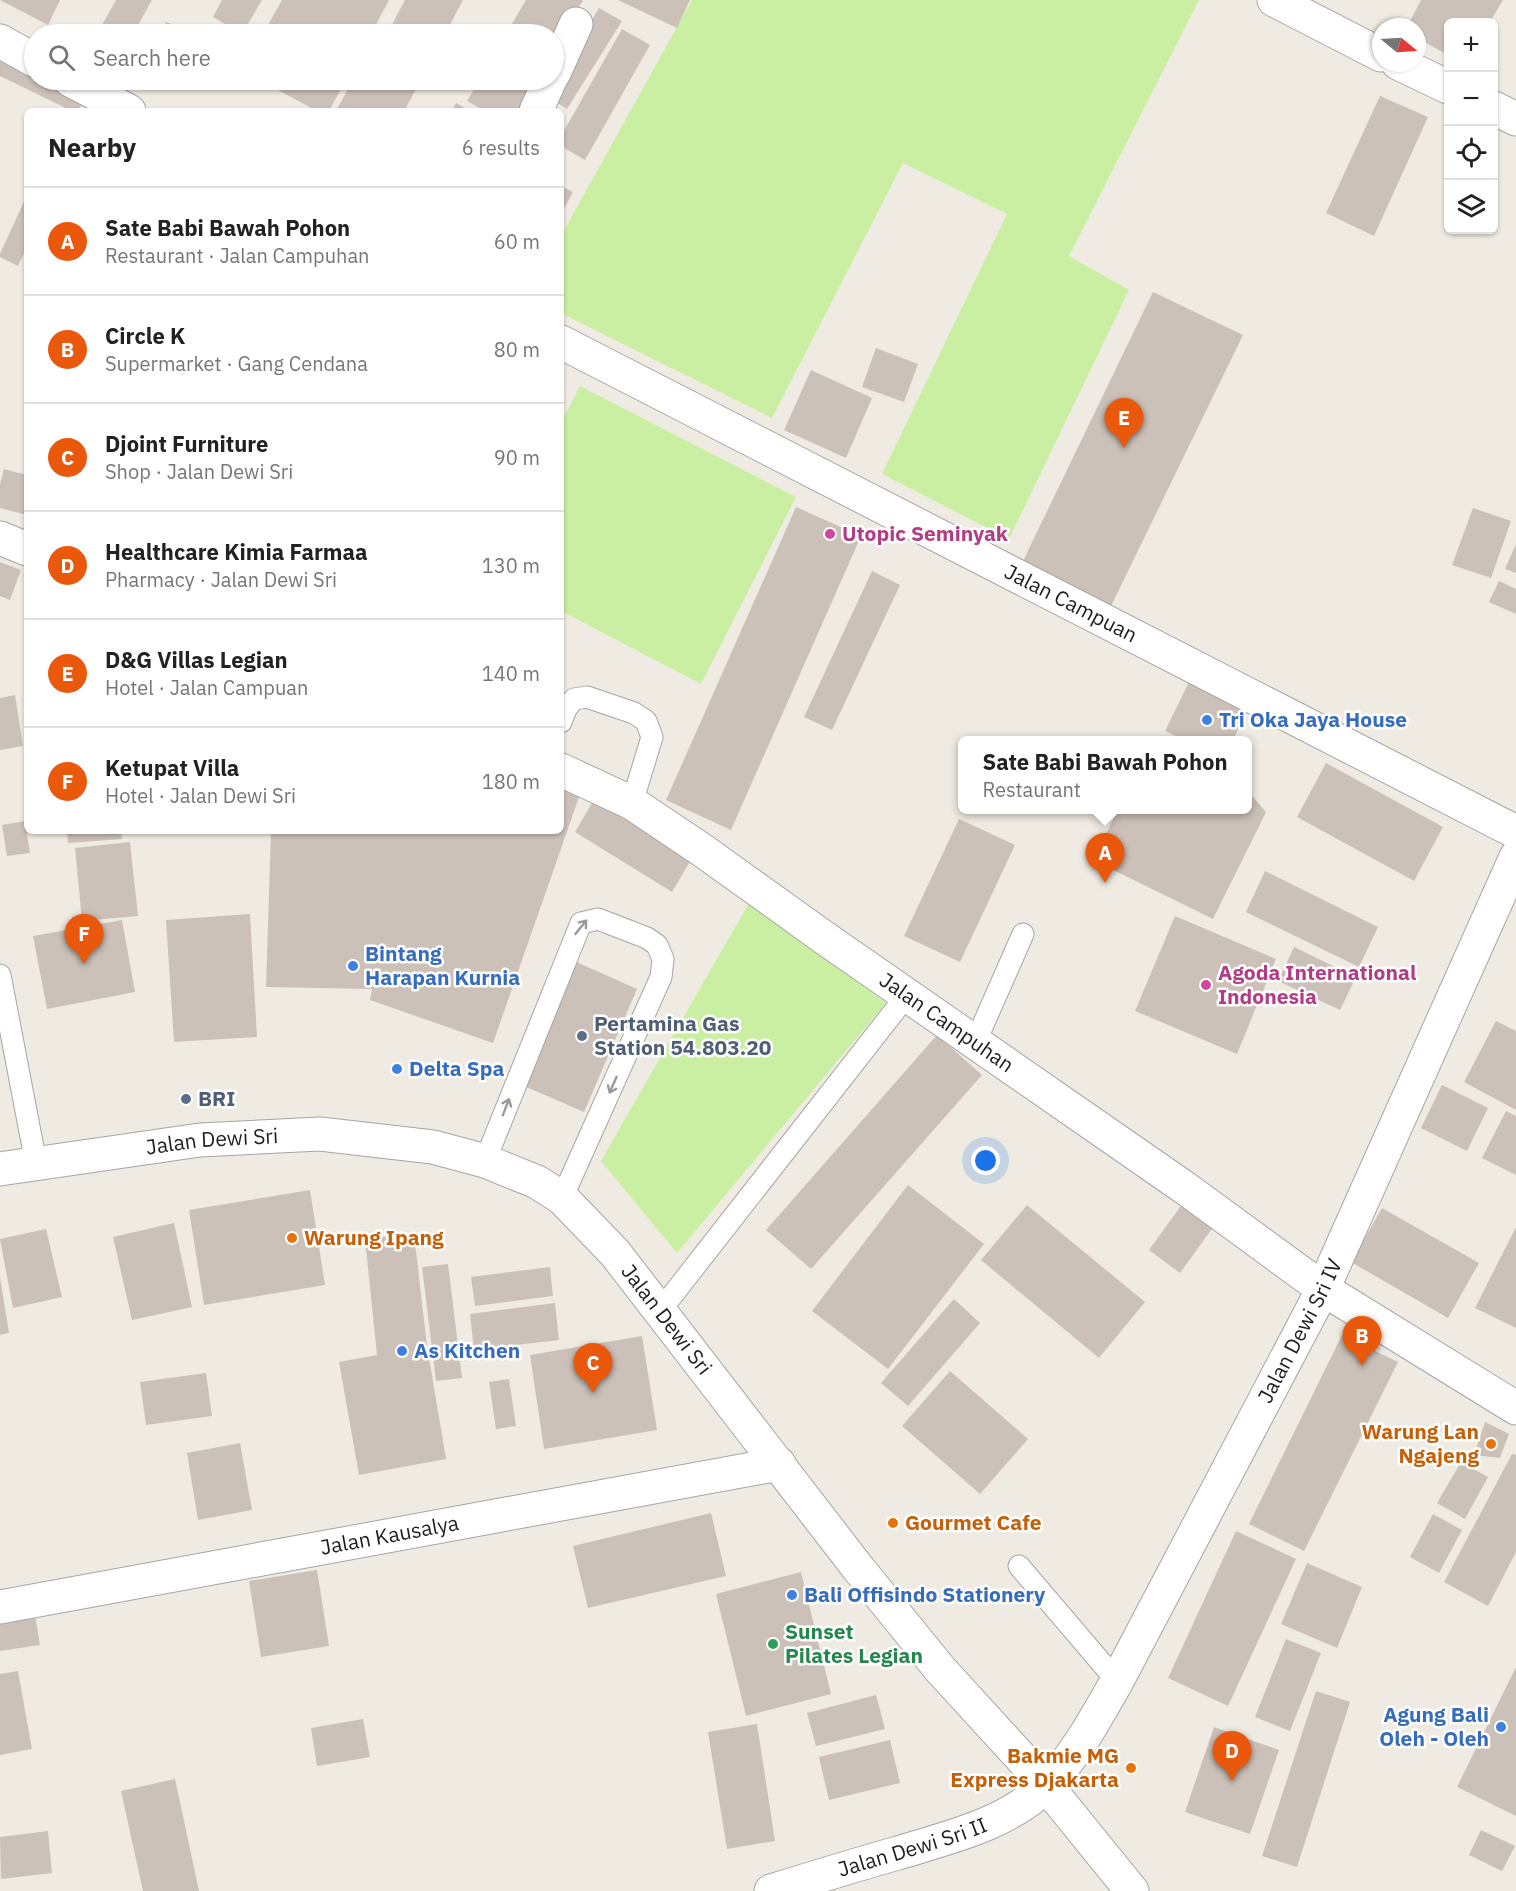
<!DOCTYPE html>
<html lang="en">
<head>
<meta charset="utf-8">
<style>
  :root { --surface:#fff; --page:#f6f6f6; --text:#222; --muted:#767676; --line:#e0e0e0; --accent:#ea580c }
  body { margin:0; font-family:"IBM Plex Sans",sans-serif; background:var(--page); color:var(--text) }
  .controls { position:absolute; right:18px; top:18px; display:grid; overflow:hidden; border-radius:9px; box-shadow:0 2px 4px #0004 }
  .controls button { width:54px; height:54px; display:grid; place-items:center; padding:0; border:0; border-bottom:2px solid var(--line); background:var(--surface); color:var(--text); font:30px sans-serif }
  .compass { position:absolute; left:1372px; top:18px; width:54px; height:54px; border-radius:50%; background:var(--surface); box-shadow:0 2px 4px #0004; rotate:108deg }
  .you { position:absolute; left:986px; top:1161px; width:21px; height:21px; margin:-15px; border:4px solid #fff; border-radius:50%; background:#1a73e8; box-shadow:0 0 0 9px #1a73e833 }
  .badge { display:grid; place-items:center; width:39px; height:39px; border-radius:50%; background:var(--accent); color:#fff; font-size:20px; font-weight:700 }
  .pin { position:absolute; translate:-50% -50px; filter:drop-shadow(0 2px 3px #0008) }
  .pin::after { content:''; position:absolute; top:32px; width:21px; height:18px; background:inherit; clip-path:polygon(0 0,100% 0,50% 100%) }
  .popup { position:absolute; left:958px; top:736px; width:294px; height:78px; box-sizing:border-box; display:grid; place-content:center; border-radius:9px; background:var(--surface); filter:drop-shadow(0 2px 4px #0005); font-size:20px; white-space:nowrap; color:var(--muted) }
  .popup b { font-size:22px; color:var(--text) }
  .popup::after { content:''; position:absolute; left:50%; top:100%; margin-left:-12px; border:12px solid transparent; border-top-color:var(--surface) }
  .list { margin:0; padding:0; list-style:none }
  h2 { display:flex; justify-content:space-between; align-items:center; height:78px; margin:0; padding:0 24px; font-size:26px }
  h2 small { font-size:20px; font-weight:400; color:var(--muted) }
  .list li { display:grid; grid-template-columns:39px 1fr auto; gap:18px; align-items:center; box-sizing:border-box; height:108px; padding:0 24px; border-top:2px solid var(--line) }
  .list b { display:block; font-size:22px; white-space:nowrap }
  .list p { margin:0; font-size:20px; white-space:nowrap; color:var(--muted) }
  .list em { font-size:20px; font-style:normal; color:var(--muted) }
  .icon { flex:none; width:33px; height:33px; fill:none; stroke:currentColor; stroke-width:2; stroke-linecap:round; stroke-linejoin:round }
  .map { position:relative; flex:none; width:1516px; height:1891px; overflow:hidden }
  .search { position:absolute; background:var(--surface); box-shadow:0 2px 4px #0004; left:24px; top:24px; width:540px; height:66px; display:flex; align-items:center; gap:15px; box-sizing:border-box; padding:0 21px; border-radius:33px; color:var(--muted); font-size:22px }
  .panel { position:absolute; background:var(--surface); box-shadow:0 2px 4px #0004; left:24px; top:108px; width:540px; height:726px; border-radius:9px }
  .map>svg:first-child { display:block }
  .grass { fill:#caefa3 }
  .building { fill:#ccc1b8 }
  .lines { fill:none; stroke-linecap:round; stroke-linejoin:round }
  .service-casing { stroke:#a5a5a5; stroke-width:23 }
  .minor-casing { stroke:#a5a5a5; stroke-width:35 }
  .tertiary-casing { stroke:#a5a5a5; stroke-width:35 }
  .service { stroke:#fff; stroke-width:21 }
  .minor { stroke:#fff; stroke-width:33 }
  .tertiary { stroke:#fff; stroke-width:33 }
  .oneway { stroke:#9a9a9a }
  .hotel-dot { fill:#d1479c; stroke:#fff; stroke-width:2 }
  .shop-dot { fill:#3f7fe0; stroke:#fff; stroke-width:2 }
  .service-dot { fill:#5c6f8a; stroke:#fff; stroke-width:2 }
  .food-dot { fill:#e8710a; stroke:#fff; stroke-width:2 }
  .leisure-dot { fill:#2e9e5b; stroke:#fff; stroke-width:2 }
  .labels { text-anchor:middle; stroke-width:5; stroke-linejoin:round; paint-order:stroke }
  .hotel-label { font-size:21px; font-weight:bold; fill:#b23c85; stroke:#fff; text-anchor:start }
  .street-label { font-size:21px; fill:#1e1e1e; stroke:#fff }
  .shop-label { font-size:21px; font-weight:bold; fill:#366cbe; stroke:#fff; text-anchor:start }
  .service-label { font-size:21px; font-weight:bold; fill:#4e5e75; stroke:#fff; text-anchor:start }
  .food-label { font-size:21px; font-weight:bold; fill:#c56008; stroke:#fff; text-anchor:start }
  .leisure-label { font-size:21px; font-weight:bold; fill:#27864d; stroke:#fff; text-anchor:start }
</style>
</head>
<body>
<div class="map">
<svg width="1516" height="1891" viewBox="0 0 1516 1891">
  <rect width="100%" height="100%" fill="#f0ebe2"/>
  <g class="grass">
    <path d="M692,0h507l-130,256 60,34 -120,249 -127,-65 125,-260 -104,-51 -131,255 -211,-105v-77z"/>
    <path d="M580,386l216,111 -95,187 -140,-73v-188z"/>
    <path d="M749,903l137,100 -209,250 -76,-92z"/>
  </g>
  <g class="building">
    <path d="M0,0h60l-12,25z"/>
    <path d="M116,0h36l-19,34h-36z"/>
    <path d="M222,0h40l-20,34 -29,-17z"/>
    <path d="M282,0h107l-18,34h-108z"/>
    <path d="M405,0h58l-18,34h-58z"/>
    <path d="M526,0h57l-29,50v-16h-48z"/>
    <path d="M618,0h72l-13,28z"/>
    <path d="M1421,0h82l-13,22h-42v33l-31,-17v-11h-10z"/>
    <path d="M599,8l23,13 -55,88 -22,-14z"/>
    <path d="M166,22l31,12h-36z"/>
    <path d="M622,29l28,16 -65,115 -24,-14v-10z"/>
    <path d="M0,55l34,17v8h15l36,18 -7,13h-6l-72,-35z"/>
    <path d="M185,80h29l-4,9z"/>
    <path d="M259,80h87l-17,31h-12z"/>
    <path d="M353,80h68l-17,31h-68z"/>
    <path d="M480,80h56l-18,31h-33l-18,-10z"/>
    <path d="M1380,96l48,21 -54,119 -48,-23z"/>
    <path d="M456,103l14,8h-19z"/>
    <path d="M561,186l12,6 -12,22z"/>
    <path d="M27,195v52l-9,19 -18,-9v-3z"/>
    <path d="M1153,292l90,43 -132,271 -89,-43z"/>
    <path d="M876,348l42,16 -14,38 -42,-15z"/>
    <path d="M811,370l61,28 -26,60 -62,-28z"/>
    <path d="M4,469l23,6v40l-27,-7v-24z"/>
    <path d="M796,507l65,29 -130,294 -65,-30z"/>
    <path d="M1473,508l38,13 -20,57 -39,-13z"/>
    <path d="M1516,544v29l-11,-4z"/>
    <path d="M0,562l21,8 -11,30 -10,-4z"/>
    <path d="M872,571l28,14 -68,145 -28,-13z"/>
    <path d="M1499,581l17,8v25l-27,-12z"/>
    <path d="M1190,680l58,29 -15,31h-48l-20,-9z"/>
    <path d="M15,695l8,51 -23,4v-52z"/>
    <path d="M1326,763l117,64 -29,54 -117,-64z"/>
    <path d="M561,775l23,8 -91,260 -123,-43 2,-11 -106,-2 5,-156h290z"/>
    <path d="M1248,791l18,21 -53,107 -120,-59 25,-50h130z"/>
    <path d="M595,798l97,60 -20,34 -97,-60z"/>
    <path d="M1083,810h27l-3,8z"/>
    <path d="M959,819l56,26 -55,117 -56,-26z"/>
    <path d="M25,821l5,32 -23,3 -5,-31z"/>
    <path d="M67,831h54l1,8 -54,4z"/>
    <path d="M130,842l8,74 -56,5 -7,-73z"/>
    <path d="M1265,871l113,56 -19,40 -113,-55z"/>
    <path d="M250,914l7,123 -83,5 -8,-122z"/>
    <path d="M1175,916l101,43 -39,95 -102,-43z"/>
    <path d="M122,920l13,72 -88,17 -14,-73z"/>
    <path d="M1294,947l62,30 -16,33 -62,-29z"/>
    <path d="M572,960l65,29 -53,123 -67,-29z"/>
    <path d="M1496,1021l20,10v79l-52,-28z"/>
    <path d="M937,1035l45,40 -171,194 -45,-39z"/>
    <path d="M1442,1085l46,23 -21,43 -46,-23z"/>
    <path d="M1506,1111l10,5v59l-34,-17z"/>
    <path d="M908,1185l76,59 -96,125 -76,-58z"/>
    <path d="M310,1190l15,95 -121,20 -15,-95z"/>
    <path d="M1183,1203l31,23 -34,47 -31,-23z"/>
    <path d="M1027,1205l118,97 -46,56 -118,-98z"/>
    <path d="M1382,1208l97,55 -31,55 -97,-56z"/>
    <path d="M174,1223l18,84 -60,13 -19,-83z"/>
    <path d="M1516,1227v101l-41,-20z"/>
    <path d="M46,1229l16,68 -49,11 -13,-69z"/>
    <path d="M414,1234l13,112 19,113 -87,16 -20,-113 38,-7 -12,-116z"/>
    <path d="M448,1264l14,114 -26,3 -14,-114z"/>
    <path d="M550,1267l3,29 -78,10 -4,-29z"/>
    <path d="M0,1277l9,56 -9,2z"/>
    <path d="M954,1299l26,24 -72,83 -27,-23z"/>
    <path d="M555,1303l4,37 -85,10 -4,-36z"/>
    <path d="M1342,1335l56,27 -94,189 -55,-27z"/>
    <path d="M642,1336l15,94 -113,19 -14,-94z"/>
    <path d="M950,1371l78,68 -48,55 -78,-68z"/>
    <path d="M206,1373l6,43 -66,9 -6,-43z"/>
    <path d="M509,1379l7,47 -20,3 -7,-47z"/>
    <path d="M1485,1422l24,12 -9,24 -26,-3z"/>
    <path d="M240,1443l12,67 -54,10 -11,-67z"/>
    <path d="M1512,1454l4,1v97l-28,54 -44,-24z"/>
    <path d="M1461,1462l27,15 -23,42 -28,-16z"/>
    <path d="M711,1513l15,63 -138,32 -15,-62z"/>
    <path d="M1433,1514l29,16 -23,43 -29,-16z"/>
    <path d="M1236,1531l60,28 -68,147 -60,-28z"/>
    <path d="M1307,1563l55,24 -25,61 -56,-24z"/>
    <path d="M317,1570l12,76 -68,11 -12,-76z"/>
    <path d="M801,1572l30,122 -85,22 -30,-122z"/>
    <path d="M33,1603l7,42 -40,6v-42z"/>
    <path d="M1286,1639l35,14 -31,78 -35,-14z"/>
    <path d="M1516,1667v149l-59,-29z"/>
    <path d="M18,1671l14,78 -32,6v-81z"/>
    <path d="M1316,1691l34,11 -53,165 -35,-11z"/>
    <path d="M876,1695l9,34 -69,17 -9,-33z"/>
    <path d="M363,1719l7,38 -53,9 -6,-38z"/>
    <path d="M757,1724l18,117 -48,8 -19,-117z"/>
    <path d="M1214,1727l65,23 -29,84 -65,-22z"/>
    <path d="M890,1740l10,43 -71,17 -10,-43z"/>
    <path d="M175,1779l24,112h-56l-22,-100z"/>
    <path d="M1481,1830l34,16 -13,25 -33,-16z"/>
    <path d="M48,1831l4,42 -51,6 -1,-42z"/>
  </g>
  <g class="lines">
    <g class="service-casing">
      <g id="service">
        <path d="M561,722l5,-13 8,-10 13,-2 47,16 12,8 6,16 -20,66"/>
        <path d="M0,975l36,188"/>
        <path d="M975,1043l48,-109"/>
        <path d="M485,1161l96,-238 17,-4 49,19 10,7 6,14 -2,18 -99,221"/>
        <path d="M660,1311l247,-316"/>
        <path d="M1019,1566l98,115"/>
      </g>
    </g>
    <g class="minor-casing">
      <g id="minor">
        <path d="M1274,0l107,55"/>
        <path d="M0,41l34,19"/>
        <path d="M1398,63l50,24"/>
        <path d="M554,73l22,-49"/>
        <path d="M70,80l59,31"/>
        <path d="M1494,108l22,11"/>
        <path d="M536,111l14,-31"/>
        <path id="s1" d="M561,342l955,490"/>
        <path d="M0,538l27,11"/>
        <path id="s2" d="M561,770l71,33 70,47 124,89 359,249 138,101 193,119"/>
        <path id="s3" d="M0,1607l779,-143"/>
        <path id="s4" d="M771,1891c42,-13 84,-26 127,-38 52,-16 107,-28 148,-67 29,-29 51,-70 71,-105l206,-392 193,-432"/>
      </g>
    </g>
    <g class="tertiary-casing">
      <g id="tertiary">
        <path id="s5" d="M0,1169l200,-29 120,-6 113,13 52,14 52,21 25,16 53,55 243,315 82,101 106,116 86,106"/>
      </g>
    </g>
    <use href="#service" class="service"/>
    <use href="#minor" class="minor"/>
    <use href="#tertiary" class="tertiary"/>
  </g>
  <defs><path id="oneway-shaft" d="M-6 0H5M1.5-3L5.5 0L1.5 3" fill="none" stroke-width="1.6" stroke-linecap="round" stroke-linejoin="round" transform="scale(1.5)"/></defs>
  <g class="oneway">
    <use href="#oneway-shaft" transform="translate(581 927) rotate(-51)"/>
    <use href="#oneway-shaft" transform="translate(613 1085) rotate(114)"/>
    <use href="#oneway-shaft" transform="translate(506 1107) rotate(-69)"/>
  </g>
  <g class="hotel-dot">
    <circle cx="830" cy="534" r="6"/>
    <circle cx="1206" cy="985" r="6"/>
  </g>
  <g class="shop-dot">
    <circle cx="1207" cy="720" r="6"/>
    <circle cx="353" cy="966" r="6"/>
    <circle cx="397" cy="1069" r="6"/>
    <circle cx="402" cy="1351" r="6"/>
    <circle cx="792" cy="1595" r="6"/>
    <circle cx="1501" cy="1727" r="6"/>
  </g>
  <g class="service-dot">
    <circle cx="582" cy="1036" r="6"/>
    <circle cx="186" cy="1099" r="6"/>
  </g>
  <g class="food-dot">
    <circle cx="292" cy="1238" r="6"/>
    <circle cx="1491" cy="1444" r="6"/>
    <circle cx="893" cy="1523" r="6"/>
    <circle cx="1131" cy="1768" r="6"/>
  </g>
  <circle class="leisure-dot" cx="773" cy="1644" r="6"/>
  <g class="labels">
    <g class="hotel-label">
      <text x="842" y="541">Utopic Seminyak</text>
      <text x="1218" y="980">Agoda International<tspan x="1218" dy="24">Indonesia</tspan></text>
    </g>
    <g class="street-label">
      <text dy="7" stroke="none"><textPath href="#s1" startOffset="573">Jalan Campuan</textPath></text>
      <text dy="7" stroke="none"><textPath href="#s2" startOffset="462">Jalan Campuhan</textPath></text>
      <text dy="7" stroke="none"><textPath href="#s5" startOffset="214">Jalan Dewi Sri</textPath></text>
      <text dy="7" stroke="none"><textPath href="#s5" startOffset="736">Jalan Dewi Sri</textPath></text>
      <text dy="7" stroke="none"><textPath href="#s4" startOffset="819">Jalan Dewi Sri IV</textPath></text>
      <text dy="7" stroke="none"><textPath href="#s3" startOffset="396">Jalan Kausalya</textPath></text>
      <text dy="7" stroke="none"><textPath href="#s4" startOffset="148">Jalan Dewi Sri II</textPath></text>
    </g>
    <g class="shop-label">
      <text x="1219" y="727">Tri Oka Jaya House</text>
      <text x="365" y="961">Bintang<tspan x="365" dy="24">Harapan Kurnia</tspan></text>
      <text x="409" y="1076">Delta Spa</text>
      <text x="414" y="1358">As Kitchen</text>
      <text x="804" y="1602">Bali Offisindo Stationery</text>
      <text x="1489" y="1722" text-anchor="end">Agung Bali<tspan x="1489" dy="24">Oleh - Oleh</tspan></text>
    </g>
    <g class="service-label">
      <text x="594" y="1031">Pertamina Gas<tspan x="594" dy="24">Station 54.803.20</tspan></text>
      <text x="198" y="1106">BRI</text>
    </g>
    <g class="food-label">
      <text x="304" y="1245">Warung Ipang</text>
      <text x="1479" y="1439" text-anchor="end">Warung Lan<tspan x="1479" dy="24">Ngajeng</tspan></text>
      <text x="905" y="1530">Gourmet Cafe</text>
      <text x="1119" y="1763" text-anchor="end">Bakmie MG<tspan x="1119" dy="24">Express Djakarta</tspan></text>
    </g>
    <g class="leisure-label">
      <text x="785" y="1639">Sunset<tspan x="785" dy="24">Pilates Legian</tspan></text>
    </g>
  </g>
</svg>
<div class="controls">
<button>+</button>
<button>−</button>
<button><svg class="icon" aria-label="locate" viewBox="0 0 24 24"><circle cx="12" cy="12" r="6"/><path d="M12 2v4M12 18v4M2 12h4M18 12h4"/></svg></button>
<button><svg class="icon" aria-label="layers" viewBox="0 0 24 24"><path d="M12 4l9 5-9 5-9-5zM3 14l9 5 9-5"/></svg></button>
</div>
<svg class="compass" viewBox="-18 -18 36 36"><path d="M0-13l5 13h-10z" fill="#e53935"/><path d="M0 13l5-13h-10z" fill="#767676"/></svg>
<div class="you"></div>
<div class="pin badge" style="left:1105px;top:883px">A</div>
<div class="popup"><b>Sate Babi Bawah Pohon</b>Restaurant</div>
<div class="pin badge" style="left:1362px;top:1366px">B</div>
<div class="pin badge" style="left:593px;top:1393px">C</div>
<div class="pin badge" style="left:1232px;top:1781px">D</div>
<div class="pin badge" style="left:1124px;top:448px">E</div>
<div class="pin badge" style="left:84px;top:964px">F</div>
<div class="search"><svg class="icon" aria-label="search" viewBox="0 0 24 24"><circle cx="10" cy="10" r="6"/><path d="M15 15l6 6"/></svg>Search here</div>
<section class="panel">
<h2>Nearby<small>6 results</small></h2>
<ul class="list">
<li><span class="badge">A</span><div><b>Sate Babi Bawah Pohon</b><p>Restaurant · Jalan Campuhan</p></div><em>60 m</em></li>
<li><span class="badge">B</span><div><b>Circle K</b><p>Supermarket · Gang Cendana</p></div><em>80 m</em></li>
<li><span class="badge">C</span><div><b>Djoint Furniture</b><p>Shop · Jalan Dewi Sri</p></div><em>90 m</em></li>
<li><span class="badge">D</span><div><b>Healthcare Kimia Farmaa</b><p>Pharmacy · Jalan Dewi Sri</p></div><em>130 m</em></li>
<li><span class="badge">E</span><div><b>D&amp;G Villas Legian</b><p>Hotel · Jalan Campuan</p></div><em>140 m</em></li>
<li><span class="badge">F</span><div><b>Ketupat Villa</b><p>Hotel · Jalan Dewi Sri</p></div><em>180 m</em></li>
</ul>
</section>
</div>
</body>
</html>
